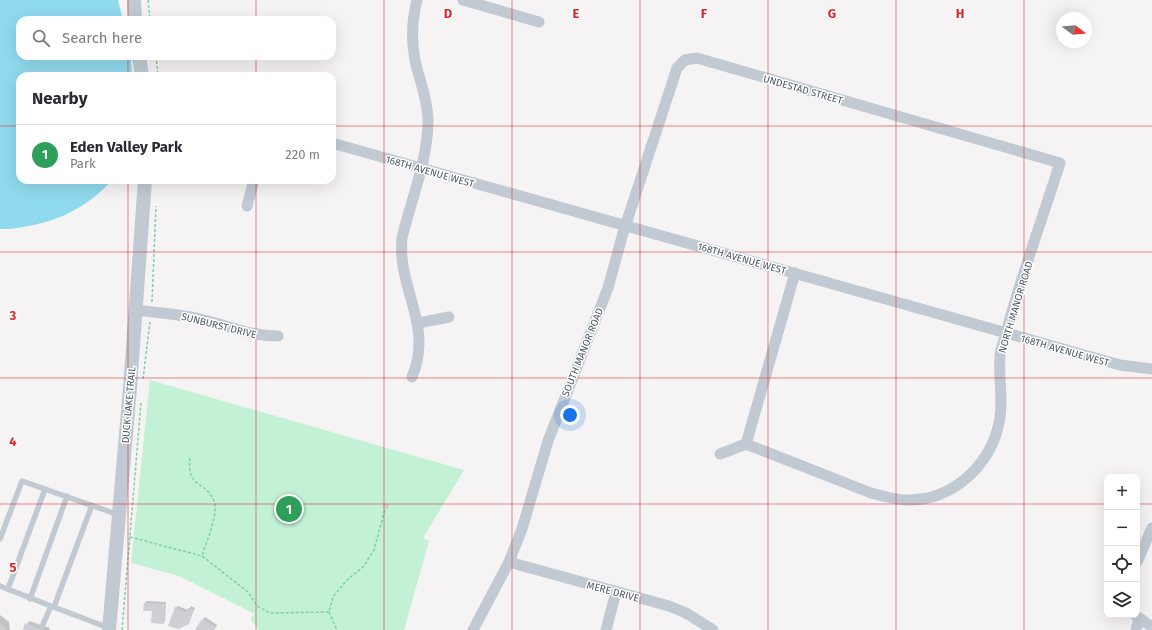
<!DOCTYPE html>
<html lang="en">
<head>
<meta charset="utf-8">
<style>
  :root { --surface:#fff; --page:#f7f7f7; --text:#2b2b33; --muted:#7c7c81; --line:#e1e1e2; --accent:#b45309 }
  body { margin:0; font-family:"Fira Sans",sans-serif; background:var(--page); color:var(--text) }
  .controls { position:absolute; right:12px; bottom:12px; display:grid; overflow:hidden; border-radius:8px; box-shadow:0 4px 16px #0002 }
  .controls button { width:36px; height:36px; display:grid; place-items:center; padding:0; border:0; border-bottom:1px solid var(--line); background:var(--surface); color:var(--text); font:20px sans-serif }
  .compass { position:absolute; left:1056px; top:12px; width:36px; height:36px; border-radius:50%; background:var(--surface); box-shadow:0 4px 16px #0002; rotate:106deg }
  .you { position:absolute; left:570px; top:415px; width:14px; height:14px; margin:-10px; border:3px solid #fff; border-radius:50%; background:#1a73e8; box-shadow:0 0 0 6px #1a73e833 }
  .badge { display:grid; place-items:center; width:26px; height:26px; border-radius:50%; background:var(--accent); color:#fff; font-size:13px; font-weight:700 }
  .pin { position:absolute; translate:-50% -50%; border:2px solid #fff; box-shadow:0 1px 4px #0006 }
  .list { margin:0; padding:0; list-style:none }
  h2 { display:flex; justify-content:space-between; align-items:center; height:52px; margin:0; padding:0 16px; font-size:17px }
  h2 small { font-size:13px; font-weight:400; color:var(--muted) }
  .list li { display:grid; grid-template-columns:26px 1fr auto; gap:12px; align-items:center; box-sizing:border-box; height:60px; padding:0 16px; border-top:1px solid var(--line) }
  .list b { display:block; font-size:15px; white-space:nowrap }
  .list p { margin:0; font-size:13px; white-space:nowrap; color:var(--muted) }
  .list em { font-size:13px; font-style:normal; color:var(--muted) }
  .icon { flex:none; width:22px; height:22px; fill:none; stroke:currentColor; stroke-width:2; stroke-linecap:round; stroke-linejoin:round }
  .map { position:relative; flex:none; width:1152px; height:630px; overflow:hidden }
  .search { position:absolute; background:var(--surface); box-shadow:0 4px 16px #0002; left:16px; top:16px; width:320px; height:44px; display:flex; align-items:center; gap:10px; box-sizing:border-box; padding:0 14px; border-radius:12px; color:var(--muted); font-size:15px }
  .panel { position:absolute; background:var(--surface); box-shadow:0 4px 16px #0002; left:16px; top:72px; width:320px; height:112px; border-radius:12px }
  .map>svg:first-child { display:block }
  .green { fill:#c3f1d5 }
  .water { fill:#90daee }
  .shadow { fill:#0003 }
  .building { fill:#cdcfd5 }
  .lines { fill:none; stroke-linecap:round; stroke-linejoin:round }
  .path { stroke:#7ad0a6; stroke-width:1.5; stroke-dasharray:3 2; stroke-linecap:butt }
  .service { stroke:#c1cad2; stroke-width:5.5 }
  .minor { stroke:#c1cad2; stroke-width:11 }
  .tertiary { stroke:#c1cad2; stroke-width:14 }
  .grid { fill:none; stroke:#d62828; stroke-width:1; stroke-opacity:0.55 }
  .labels { text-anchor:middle; stroke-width:3; stroke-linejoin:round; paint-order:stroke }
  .street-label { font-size:10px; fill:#4a5661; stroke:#fff }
  .grid-label { font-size:13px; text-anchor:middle; font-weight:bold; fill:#d62828; stroke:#fff; stroke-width:3; stroke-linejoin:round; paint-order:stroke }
</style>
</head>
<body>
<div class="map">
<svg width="1152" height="630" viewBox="0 0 1152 630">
  <rect width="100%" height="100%" fill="#f5f3f3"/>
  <path class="green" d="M150,380l314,90 -41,68 6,3 -25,89h-145l-9,-11 5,-5 -76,-38 -48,-13z"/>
  <path class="water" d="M0,0h118l5,20h-103v36h111l1,20h-112v104h92c-10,12 -27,25 -41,32 -16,9 -52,18 -71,17z"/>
  <g class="shadow">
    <path d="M147,601l19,1 -1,19 -2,2 -18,-20z"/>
    <path d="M178,606l10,4 3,-4 4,2 -7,15 -13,-15z"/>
    <path d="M0,615l9,7 1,8h-10z"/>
    <path d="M205,617l12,8 -3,5h-18z"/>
    <path d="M29,621l21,7 -1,2h-25z"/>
  </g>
  <g class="building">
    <path d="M384,503l5,1 -1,5 -5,-1z"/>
    <path d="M144,603l21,1 -1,20 -13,-1 1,-12h-9z"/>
    <path d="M175,607l11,5 2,-4 6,2 -5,14 -11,5 -10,-3z"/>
    <path d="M202,619l14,8 -2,3h-19z"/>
    <path d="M0,623l5,4v3h-5z"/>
    <path d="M25,623l17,7h-19z"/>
  </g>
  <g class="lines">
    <g class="path">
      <path d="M148,0l2,20"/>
      <path d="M156,56l2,20"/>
      <path d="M152,302l4,-96"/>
      <path d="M143,379l7,-57"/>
      <path d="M190,458c-4,31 16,22 24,43 5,13 -8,41 -12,55l46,36 9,14 13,7 59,-1 4,-15 14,-17 16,-13 11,-17 11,-41"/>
      <path d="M130,537l72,19"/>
      <path d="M329,612l8,18"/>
      <path d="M122,630l19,-227"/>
    </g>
    <g class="service">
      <path d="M0,539l22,-58 97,34"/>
      <path d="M0,586l51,20"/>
      <path d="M8,589l37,-100"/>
      <path d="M30,599l37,-103"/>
      <path d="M54,607l38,-102"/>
      <path d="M41,629l10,-23 58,22"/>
    </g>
    <g class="minor">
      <path d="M463,0l76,22"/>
      <path d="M332,143l788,222 32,4"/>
      <path d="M247,206l7,-26"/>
      <path d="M135,310c27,3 54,5 80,13 23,6 39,13 63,13"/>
      <path d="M418,323l31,-6"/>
      <path d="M412,377c22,-52 -15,-88 -10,-139 9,-38 26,-78 26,-118 0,-21 -9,-40 -13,-60 -4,-20 -3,-40 2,-60"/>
      <path d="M746,444l49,-171"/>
      <path d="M720,454l26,-10"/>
      <path d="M509,562l160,44 17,7 27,17"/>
      <path d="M1137,562l15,-34"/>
      <path d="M1135,615l17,12"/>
      <path d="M473,630l36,-68 13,-33 26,-88 60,-153 15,-55 54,-165 8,-8 12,-2 363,105c-18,57 -39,113 -54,170 -2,8 -6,16 -6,24 -2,22 4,45 -1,66 -9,43 -47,78 -92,77 -13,0 -24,-4 -36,-7l-125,-49"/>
      <path d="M606,630l10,-38"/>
      <path d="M1136,630l3,-11"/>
    </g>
    <g class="tertiary">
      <path d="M134,0l1,20"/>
      <path d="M139,56l3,20"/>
      <path d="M109,630l21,-242 15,-208"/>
    </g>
  </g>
  <path class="grid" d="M128,0v20M256,0v20M384,0v630M512,0v630M640,0v630M768,0v630M896,0v630M1024,0v630M128,56v20M256,56v20M0,126h20M332,126h820M128,180v450M256,180v450M0,252h1152M0,378h1152M0,504h1107M1137,504h15"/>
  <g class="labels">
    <g class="street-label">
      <text transform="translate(803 89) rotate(16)" y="4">UNDESTAD STREET</text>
      <text transform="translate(430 171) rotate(16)" y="4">168TH AVENUE WEST</text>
      <text transform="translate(742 258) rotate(16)" y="4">168TH AVENUE WEST</text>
      <text transform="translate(1015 307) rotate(-73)" y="4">NORTH MANOR ROAD</text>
      <text transform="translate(219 325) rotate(14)" y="4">SUNBURST DRIVE</text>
      <text transform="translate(1065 350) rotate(16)" y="4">168TH AVENUE WEST</text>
      <text transform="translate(582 352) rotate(-68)" y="4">SOUTH MANOR ROAD</text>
      <text transform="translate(128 405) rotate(-85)" y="4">DUCK LAKE TRAIL</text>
      <text transform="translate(613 591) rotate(15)" y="4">MERE DRIVE</text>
    </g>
  </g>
  <g class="grid-label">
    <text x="448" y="18">D</text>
    <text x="576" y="18">E</text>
    <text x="704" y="18">F</text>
    <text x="832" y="18">G</text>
    <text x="960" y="18">H</text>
    <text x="13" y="320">3</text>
    <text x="13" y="446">4</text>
    <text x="13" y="572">5</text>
  </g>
</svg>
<div class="controls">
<button>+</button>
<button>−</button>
<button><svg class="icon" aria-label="locate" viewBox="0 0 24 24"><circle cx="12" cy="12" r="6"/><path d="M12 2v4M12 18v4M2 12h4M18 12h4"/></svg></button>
<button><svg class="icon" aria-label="layers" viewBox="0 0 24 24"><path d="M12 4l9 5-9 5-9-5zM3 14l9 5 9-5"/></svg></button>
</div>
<svg class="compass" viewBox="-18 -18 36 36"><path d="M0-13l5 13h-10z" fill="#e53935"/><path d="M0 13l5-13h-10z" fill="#7c7c81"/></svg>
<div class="you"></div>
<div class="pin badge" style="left:289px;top:509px;background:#2e9e5b">1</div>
<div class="search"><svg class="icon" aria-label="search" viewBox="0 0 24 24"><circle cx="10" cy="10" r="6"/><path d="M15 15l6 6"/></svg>Search here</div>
<section class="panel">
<h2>Nearby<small></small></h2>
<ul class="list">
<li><span class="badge" style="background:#2e9e5b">1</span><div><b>Eden Valley Park</b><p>Park</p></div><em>220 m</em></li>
</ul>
</section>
</div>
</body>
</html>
